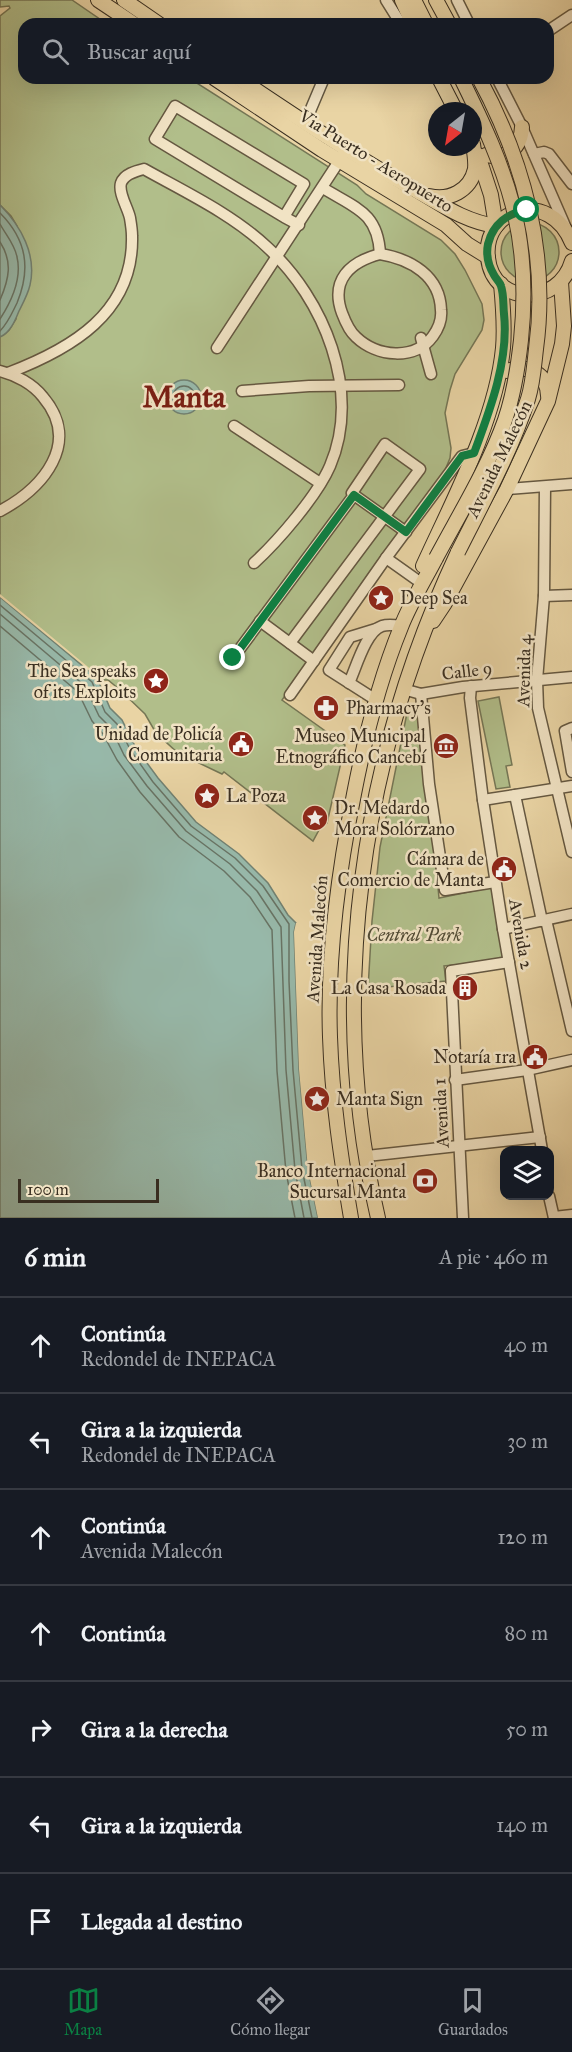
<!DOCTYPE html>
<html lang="es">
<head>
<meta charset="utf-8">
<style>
  :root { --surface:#171b24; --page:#242831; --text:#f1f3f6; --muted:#9ea1a6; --line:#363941; --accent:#0b8043 }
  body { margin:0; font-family:"IM FELL Great Primer",serif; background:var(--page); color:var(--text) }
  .controls { position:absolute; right:18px; bottom:18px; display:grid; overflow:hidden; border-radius:12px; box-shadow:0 6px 24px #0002 }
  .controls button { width:54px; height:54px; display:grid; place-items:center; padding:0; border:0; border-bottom:2px solid var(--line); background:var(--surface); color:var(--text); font:30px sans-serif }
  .compass { position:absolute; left:428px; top:102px; width:54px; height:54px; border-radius:50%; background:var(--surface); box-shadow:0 6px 24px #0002; rotate:211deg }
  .scale { position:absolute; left:18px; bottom:15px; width:141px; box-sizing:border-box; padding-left:6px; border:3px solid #392e20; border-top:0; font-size:16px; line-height:21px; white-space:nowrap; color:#392e20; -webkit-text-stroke:4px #f1e3c4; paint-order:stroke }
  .stop { position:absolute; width:18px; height:18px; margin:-14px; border:4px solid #0b8043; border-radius:50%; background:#fff }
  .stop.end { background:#0b8043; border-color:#fff; box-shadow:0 2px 6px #0008 }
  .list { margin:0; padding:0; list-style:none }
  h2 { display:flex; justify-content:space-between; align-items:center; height:78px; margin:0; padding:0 24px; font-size:26px }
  h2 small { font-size:20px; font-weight:400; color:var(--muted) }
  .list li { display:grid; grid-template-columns:39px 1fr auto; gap:18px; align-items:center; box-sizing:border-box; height:96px; padding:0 24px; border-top:2px solid var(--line) }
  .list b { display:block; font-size:22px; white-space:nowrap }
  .list p { margin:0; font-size:20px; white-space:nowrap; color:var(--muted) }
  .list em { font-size:20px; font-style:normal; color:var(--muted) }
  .icon { flex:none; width:33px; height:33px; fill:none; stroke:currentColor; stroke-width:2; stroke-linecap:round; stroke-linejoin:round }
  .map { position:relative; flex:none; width:572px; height:1218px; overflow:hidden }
  .search { position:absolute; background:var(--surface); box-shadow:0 6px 24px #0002; left:18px; right:18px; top:18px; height:66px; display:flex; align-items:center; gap:15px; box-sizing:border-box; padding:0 21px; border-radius:18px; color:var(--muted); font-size:22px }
  .sheet { height:750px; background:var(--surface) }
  nav { display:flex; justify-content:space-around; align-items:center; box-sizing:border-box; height:84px; border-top:2px solid var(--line); background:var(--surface); font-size:16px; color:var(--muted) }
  nav a { display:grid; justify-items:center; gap:3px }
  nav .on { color:var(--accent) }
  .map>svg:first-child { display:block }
  .green { fill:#b1be8a; stroke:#757655; stroke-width:1.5 }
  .water { fill:#97b8a9; stroke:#718172; stroke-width:1.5 }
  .pier { fill:#e9d4a4 }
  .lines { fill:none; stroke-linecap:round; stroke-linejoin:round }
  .shore { stroke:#687364; stroke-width:1.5 }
  .minor-casing { stroke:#655841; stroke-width:13 }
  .major-casing { stroke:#392e20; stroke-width:16 }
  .minor { stroke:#f1e3c4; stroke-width:10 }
  .major { stroke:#e9d4a4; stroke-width:14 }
  .major-bridge-casing { stroke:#392e20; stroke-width:16; stroke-linecap:butt }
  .major-bridge { stroke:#e9d4a4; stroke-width:14 }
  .route { stroke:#0b8043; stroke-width:8 }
  .labels { text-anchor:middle; stroke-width:5; stroke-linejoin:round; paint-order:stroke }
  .street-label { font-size:18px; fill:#392e20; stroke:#f1e3c4 }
  .poi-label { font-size:18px; fill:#392e20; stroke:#f1e3c4; text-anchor:end }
  .park-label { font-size:18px; font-style:italic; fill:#514b35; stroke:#f1e3c4 }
  .town-label { font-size:30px; font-weight:bold; fill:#7a1f14; stroke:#f1e3c4 }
</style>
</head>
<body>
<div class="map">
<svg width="572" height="1218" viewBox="0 0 572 1218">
  <rect width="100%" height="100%" fill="#e9d4a4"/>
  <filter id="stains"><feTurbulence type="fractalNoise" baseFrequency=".00333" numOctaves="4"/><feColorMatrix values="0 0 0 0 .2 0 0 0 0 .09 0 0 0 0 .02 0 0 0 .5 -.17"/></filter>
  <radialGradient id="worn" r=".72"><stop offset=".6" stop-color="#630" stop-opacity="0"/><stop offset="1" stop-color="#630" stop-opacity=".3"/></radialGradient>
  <g class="green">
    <path d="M0,0h72l35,24h-83v54h165l168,107 9,9 75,46 14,14 10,16 17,34 2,16 -2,10 -27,44 -5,16 -5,23 6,35 -1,10 -9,22 -72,93 -87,127 63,45 -18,78 -8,7 -6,11 -89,-69 -2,2 -44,-21 -22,-20 -11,-19 -26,-25 -11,-9h-8l-3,-2 -97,-81v-260l9,-7 7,-11 1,-93 -6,-10 -11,-11v-189l10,-8 -1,-2 -9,1z"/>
    <circle cx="530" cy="252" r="29"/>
    <path d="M499,697l13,68 -6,1 4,21 -14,2 -18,-88z"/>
    <path d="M418,712l13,101 8,85 54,-11 12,73 -61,6 2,15 -78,8 4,-68 8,-74 27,-134z"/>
  </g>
  <g class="water">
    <path d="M0,205c21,21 37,50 30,80 -2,9 -7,18 -11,26 -4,10 -9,22 -19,26z"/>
    <circle cx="184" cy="397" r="17"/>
    <path d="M0,597l97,81 13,30 12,12 14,28 22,30 38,44 43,32 29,29 20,32 8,8 -2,9 5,137 9,100 10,49h-318z"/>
  </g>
  <g class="pier">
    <path d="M0,594l99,82 2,4 -101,-83z"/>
    <path d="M299,922l-2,10 1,49 4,88 9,99 10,50h-3l-10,-49 -9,-100 -5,-137 2,-9z"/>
  </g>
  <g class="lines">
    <g class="shore">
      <path d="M0,213c27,27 31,56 17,90 -5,10 -9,20 -17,28"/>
      <path d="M0,224c6,11 15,21 17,33 5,21 -6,45 -17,62"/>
      <path d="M0,242c13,20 9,37 0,58"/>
      <circle cx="184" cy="397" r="11"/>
      <path d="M0,605l92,77 13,30 12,12 14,27 22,31 38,44 44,32 28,28 26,38v57l4,89 9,99 10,49"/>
      <path d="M0,614l85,72 14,30 12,12 13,27 23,31 39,45 44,33 27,27 24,36 5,143 9,100 9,48"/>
      <path d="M0,626l78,66 14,29 11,13 14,26 23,32 39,45 45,34 26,26 22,33 5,141 9,101 9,46"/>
    </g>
    <g class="minor-casing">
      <g id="minor">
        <path d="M386,0l15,24"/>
        <path d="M457,0l12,24"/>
        <path d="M548,31l24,-16"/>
        <path d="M497,78l25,49 44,101"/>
        <path d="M305,123l19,-45"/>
        <path d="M534,154l10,-2 5,2 23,30"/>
        <path d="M323,188c32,20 55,24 57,66"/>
        <path d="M284,217l20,-33 -129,-78 -20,33 129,78 15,8"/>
        <path d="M380,254c31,5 60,22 61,56 1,9 -3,19 -8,26 -18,25 -56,21 -77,1 -7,-6 -11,-16 -14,-24 -12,-33 8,-51 38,-59z"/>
        <path d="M421,338l10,36"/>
        <path d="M217,348l126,-193"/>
        <path d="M0,371c16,4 33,13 43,26 39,46 0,91 -43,114"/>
        <path d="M8,373c63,-24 126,-60 124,-137 0,-6 -1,-12 -2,-18 -2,-10 -12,-25 -9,-35 3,-9 15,-12 23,-14 41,23 88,45 123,78 57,52 95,144 63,219 -13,30 -52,75 -76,97"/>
        <path d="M242,391l67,-5 90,-1"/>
        <path d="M234,426l86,57"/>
        <path d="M545,487l-1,109 -7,84 1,28 34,144"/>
        <path d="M507,489l65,-5"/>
        <path d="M354,495l52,37"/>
        <path d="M386,558l31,22"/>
        <path d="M544,596l28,-1"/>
        <path d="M260,621l54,40"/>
        <path d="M376,629l-26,8 -21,33 47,30"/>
        <path d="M233,658l121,-163 -2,-2 33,-49 35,25 -130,174"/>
        <path d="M349,683c7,-15 17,-52 33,-57 6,-2 13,-1 19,0"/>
        <path d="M471,686l-1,12 13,102 20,129 39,221"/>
        <path d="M403,689l18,5 42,-7 109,-10"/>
        <path d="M421,694l8,90 16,106 50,-8"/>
        <path d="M290,695l96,-137 76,-102 12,-3"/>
        <path d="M572,728l-7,3 7,41"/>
        <path d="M515,795l27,126"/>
        <path d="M483,800l89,-14"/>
        <path d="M546,920l26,111"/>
        <path d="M503,929l69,-15"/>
        <path d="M455,1080l72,-10 45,-10"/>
        <path d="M367,1156l173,-19"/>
        <path d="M549,1196l5,22"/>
        <path d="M554,1217l18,-2"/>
        <path d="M463,1218l-12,-247 58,-9"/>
      </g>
    </g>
    <g class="major-casing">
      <g id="major">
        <path d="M98,0l36,24"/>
        <path d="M124,0l35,24"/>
        <path d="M402,0l11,24"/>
        <path d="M414,0l12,24"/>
        <path d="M436,0l13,24"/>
        <path d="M214,78l108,72 124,75 21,19 21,13"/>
        <path d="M238,78c58,39 115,77 175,111 27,15 53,33 83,37"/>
        <path d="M439,78l17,33"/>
        <path d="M478,155l13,40 5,31"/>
        <path d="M486,155c21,5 35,-7 36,-28"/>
        <path d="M429,196c20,5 41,-5 46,-27 1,-8 -1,-17 -2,-25"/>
        <path d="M572,243c-22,-55 -90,-35 -84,15 5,48 71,49 84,3"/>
        <path d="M507,371c20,-7 41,2 41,25"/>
        <path d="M423,566c30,-66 73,-146 80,-218 2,-22 0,-43 -2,-64"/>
        <path d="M433,621l12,-18 62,-114 41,-88 14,-57 2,-18 -3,-44"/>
        <path d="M351,1218c-10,-60 -19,-120 -21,-181 -3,-82 8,-163 24,-243 11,-57 25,-113 47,-167 9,-23 23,-46 35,-69"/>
        <path d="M378,1218c-52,-223 -17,-460 80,-666"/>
      </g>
    </g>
    <use href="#minor" class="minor"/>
    <use href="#major" class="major"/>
    <g class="major-bridge-casing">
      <g id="major-bridge">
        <path d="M458,552c25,-50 53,-100 70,-153 5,-16 6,-33 8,-50 13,-94 -12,-188 -57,-271"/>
        <path d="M436,558c24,-45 52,-90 69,-138 9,-26 13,-53 16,-80 11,-106 -14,-169 -60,-262"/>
      </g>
    </g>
    <use href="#major-bridge" class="major-bridge"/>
  </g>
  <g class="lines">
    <path class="route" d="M233,658l121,-163 52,37 56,-76 12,-3c16,-43 35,-93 30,-139 -1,-9 0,-19 -3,-28 -1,-4 -5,-7 -7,-11 -6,-10 -8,-21 -6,-31 5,-20 20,-31 39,-34"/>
  </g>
  <defs>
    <g id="sight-disc" transform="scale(1.35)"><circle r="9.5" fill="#8f2418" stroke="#f1e3c4"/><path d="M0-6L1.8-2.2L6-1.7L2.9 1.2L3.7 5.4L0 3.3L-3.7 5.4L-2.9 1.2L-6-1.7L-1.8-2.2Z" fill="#fff"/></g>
    <g id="pharmacy-disc" transform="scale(1.35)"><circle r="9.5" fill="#8f2418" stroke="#f1e3c4"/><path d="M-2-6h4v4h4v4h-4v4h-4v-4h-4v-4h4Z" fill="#fff"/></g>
    <g id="civic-disc" transform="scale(1.35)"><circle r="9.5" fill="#8f2418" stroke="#f1e3c4"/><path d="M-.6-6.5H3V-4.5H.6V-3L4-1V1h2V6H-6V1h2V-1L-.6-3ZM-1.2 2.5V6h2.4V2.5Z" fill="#fff"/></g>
    <g id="museum-disc" transform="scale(1.35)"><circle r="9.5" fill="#8f2418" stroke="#f1e3c4"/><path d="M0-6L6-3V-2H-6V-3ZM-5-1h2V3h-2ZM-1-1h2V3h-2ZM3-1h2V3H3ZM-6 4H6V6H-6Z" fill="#fff"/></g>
    <g id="building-disc" transform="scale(1.35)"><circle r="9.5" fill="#8f2418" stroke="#f1e3c4"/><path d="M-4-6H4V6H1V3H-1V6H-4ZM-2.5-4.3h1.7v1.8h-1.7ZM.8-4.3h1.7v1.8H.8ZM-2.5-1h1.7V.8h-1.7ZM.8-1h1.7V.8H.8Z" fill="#fff"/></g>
    <g id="bank-disc" transform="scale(1.35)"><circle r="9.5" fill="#8f2418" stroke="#f1e3c4"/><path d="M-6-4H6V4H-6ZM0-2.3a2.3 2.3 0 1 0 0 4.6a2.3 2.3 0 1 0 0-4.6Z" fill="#fff"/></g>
  </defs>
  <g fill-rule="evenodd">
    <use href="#sight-disc" x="381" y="598"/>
    <use href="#sight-disc" x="156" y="681"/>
    <use href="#pharmacy-disc" x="326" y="708"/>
    <use href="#civic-disc" x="241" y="744"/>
    <use href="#museum-disc" x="446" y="746"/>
    <use href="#sight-disc" x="207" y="796"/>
    <use href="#sight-disc" x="315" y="818"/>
    <use href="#civic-disc" x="504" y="869"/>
    <use href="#building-disc" x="465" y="988"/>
    <use href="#civic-disc" x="535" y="1057"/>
    <use href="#sight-disc" x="317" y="1099"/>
    <use href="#bank-disc" x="425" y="1181"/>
  </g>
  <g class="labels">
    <g class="street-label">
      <text transform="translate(376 161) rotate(32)" y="6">Via Puerto - Aeropuerto</text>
      <text transform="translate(499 459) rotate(-64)" y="6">Avenida Malecón</text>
      <text transform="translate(467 671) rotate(-7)" y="6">Calle 9</text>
      <text transform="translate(524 671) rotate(-89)" y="6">Avenida 4</text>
      <text transform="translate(521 934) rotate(80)" y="6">Avenida 2</text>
      <text transform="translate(317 939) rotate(-86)" y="6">Avenida Malecón</text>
      <text transform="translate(441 1113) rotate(-93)" y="6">Avenida 1</text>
    </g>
    <g class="poi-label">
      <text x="400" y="604" text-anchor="start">Deep Sea</text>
      <text x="136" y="677">The Sea speaks<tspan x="136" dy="21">of its Exploits</tspan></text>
      <text x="346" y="714" text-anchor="start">Pharmacy's</text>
      <text x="222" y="740">Unidad de Policía<tspan x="222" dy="21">Comunitaria</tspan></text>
      <text x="426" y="742">Museo Municipal<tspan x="426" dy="21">Etnográfico Cancebí</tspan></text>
      <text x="226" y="802" text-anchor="start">La Poza</text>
      <text x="334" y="814" text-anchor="start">Dr. Medardo<tspan x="334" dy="21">Mora Solórzano</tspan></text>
      <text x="484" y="865">Cámara de<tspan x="484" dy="21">Comercio de Manta</tspan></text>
      <text x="446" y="994">La Casa Rosada</text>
      <text x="516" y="1063">Notaría 1ra</text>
      <text x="336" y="1105" text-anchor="start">Manta Sign</text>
      <text x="406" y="1177">Banco Internacional<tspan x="406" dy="21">Sucursal Manta</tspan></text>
    </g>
    <g class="park-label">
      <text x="414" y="941">Central Park</text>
    </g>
    <g class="town-label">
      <text x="184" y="407">Manta</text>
    </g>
  </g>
  <rect width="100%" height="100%" filter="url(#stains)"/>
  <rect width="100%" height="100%" fill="url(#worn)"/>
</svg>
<div class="controls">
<button><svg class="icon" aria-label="layers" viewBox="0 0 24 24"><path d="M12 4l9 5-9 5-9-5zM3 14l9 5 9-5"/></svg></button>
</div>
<svg class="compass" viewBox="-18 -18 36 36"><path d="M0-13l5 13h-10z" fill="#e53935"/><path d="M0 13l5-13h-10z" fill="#9ea1a6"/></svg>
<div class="scale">100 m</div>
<div class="stop" style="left:527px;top:210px"></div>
<div class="stop end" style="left:233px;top:658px"></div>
<div class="search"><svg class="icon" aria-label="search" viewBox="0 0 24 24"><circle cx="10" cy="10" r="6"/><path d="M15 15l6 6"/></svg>Buscar aquí</div>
</div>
<section class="sheet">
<h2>6 min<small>A pie · 460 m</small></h2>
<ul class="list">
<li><svg class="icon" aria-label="ahead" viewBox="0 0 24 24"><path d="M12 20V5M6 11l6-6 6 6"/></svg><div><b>Continúa</b><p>Redondel de INEPACA</p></div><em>40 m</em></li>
<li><svg class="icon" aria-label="left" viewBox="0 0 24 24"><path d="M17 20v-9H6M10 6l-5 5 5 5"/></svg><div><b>Gira a la izquierda</b><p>Redondel de INEPACA</p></div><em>30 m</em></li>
<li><svg class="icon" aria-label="ahead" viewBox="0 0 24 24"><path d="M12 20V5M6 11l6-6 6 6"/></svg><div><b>Continúa</b><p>Avenida Malecón</p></div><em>120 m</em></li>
<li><svg class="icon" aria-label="ahead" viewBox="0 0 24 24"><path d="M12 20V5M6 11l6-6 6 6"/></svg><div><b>Continúa</b></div><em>80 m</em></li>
<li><svg class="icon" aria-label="right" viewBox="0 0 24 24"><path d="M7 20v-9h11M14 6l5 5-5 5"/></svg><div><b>Gira a la derecha</b></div><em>50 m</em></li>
<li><svg class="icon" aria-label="left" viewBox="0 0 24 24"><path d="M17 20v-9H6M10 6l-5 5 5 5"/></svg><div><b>Gira a la izquierda</b></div><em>140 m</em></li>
<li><svg class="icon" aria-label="arrive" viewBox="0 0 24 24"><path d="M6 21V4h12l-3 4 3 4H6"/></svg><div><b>Llegada al destino</b></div></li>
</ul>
</section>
<nav>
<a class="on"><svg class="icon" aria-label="map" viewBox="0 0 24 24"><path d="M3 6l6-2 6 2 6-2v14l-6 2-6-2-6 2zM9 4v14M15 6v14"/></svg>Mapa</a>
<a><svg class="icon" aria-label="directions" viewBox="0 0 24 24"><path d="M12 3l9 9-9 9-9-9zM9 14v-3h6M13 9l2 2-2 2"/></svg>Cómo llegar</a>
<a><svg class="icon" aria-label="saved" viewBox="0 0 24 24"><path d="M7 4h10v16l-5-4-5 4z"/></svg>Guardados</a>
</nav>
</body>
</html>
